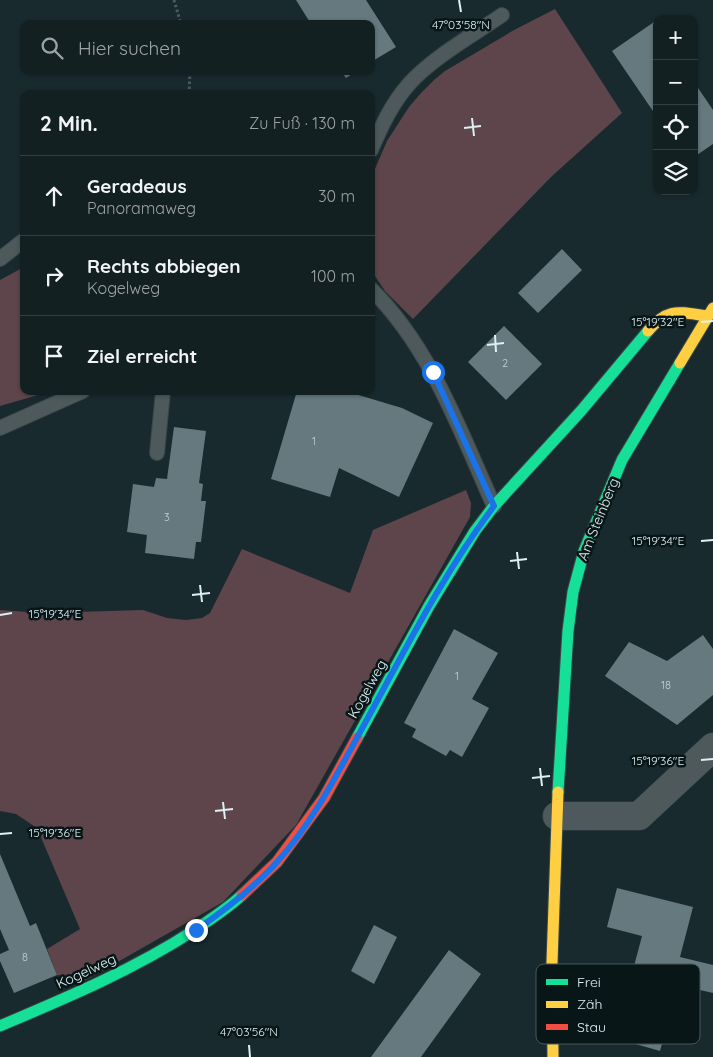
<!DOCTYPE html>
<html lang="de">
<head>
<meta charset="utf-8">
<style>
  :root { --surface:#132022; --page:#1c282a; --text:#f1f3f6; --muted:#9da3a5; --line:#323e40 }
  body { margin:0; font-family:Quicksand,sans-serif; background:var(--page); color:var(--text) }
  .controls { position:absolute; right:15px; top:15px; display:grid; overflow:hidden; border-radius:10px; box-shadow:0 1px 4px #0004 }
  .controls button { width:45px; height:45px; display:grid; place-items:center; padding:0; border:0; border-bottom:1px solid var(--line); background:var(--surface); color:var(--text); font:25px sans-serif }
  .stop { position:absolute; width:15px; height:15px; margin:-11px; border:4px solid #1a73e8; border-radius:50%; background:#fff }
  .stop.end { background:#1a73e8; border-color:#fff; box-shadow:0 1px 5px #0008 }
  .list { margin:0; padding:0; list-style:none }
  h2 { display:flex; justify-content:space-between; align-items:center; height:65px; margin:0; padding:0 20px; font-size:21px }
  h2 small { font-size:16px; font-weight:400; color:var(--muted) }
  .list li { display:grid; grid-template-columns:32px 1fr auto; gap:15px; align-items:center; box-sizing:border-box; height:80px; padding:0 20px; border-top:1px solid var(--line) }
  .list b { display:block; font-size:19px; white-space:nowrap }
  .list p { margin:0; font-size:16px; white-space:nowrap; color:var(--muted) }
  .list em { font-size:16px; font-style:normal; color:var(--muted) }
  .icon { flex:none; width:28px; height:28px; fill:none; stroke:currentColor; stroke-width:2; stroke-linecap:round; stroke-linejoin:round }
  .map { position:relative; flex:none; width:713px; height:1057px; overflow:hidden }
  .search { position:absolute; background:var(--surface); box-shadow:0 1px 4px #0004; left:20px; top:20px; width:355px; height:55px; display:flex; align-items:center; gap:12px; box-sizing:border-box; padding:0 18px; border-radius:10px; color:var(--muted); font-size:19px }
  .panel { position:absolute; background:var(--surface); box-shadow:0 1px 4px #0004; left:20px; top:90px; width:355px; height:305px; border-radius:10px }
  .map>svg:first-child { display:block }
  .green { fill:#5e444b }
  .building { fill:#65797e }
  .lines { fill:none; stroke-linecap:round; stroke-linejoin:round }
  .lane-casing { stroke:#39474a; stroke-width:16 }
  .street-casing { stroke:#39474a; stroke-width:29 }
  .fast-casing { stroke:#39474a; stroke-width:13 }
  .slow-casing { stroke:#39474a; stroke-width:13 }
  .jam-casing { stroke:#39474a; stroke-width:13 }
  .path { stroke:#4f5a5d; stroke-width:3; stroke-dasharray:2.5 2.5; stroke-linecap:butt }
  .lane { stroke:#4d595b; stroke-width:14 }
  .street { stroke:#4d595b; stroke-width:28 }
  .fast { stroke:#16e098; stroke-width:11 }
  .slow { stroke:#ffcf43; stroke-width:11 }
  .jam { stroke:#f24e42; stroke-width:11 }
  .route { stroke:#1a73e8; stroke-width:6 }
  .ticks { fill:none; stroke:#def0f3; stroke-width:2 }
  .labels { text-anchor:middle; stroke-width:5; stroke-linejoin:round; paint-order:stroke }
  .number-label { font-size:11px; fill:#c0d2d6 }
  .street-label { font-size:14px; fill:#def0f3; stroke:#091618 }
  .key { fill:#091618; stroke:#49575a; stroke-width:1 }
  .key-label { font-size:14px; fill:#def0f3 }
  .ticks-label { font-size:12px; text-anchor:middle; fill:#def0f3; stroke:#091618; stroke-width:5; stroke-linejoin:round; paint-order:stroke }
</style>
</head>
<body>
<div class="map">
<svg width="713" height="1057" viewBox="0 0 713 1057">
  <rect width="100%" height="100%" fill="#192a2e"/>
  <g class="green">
    <path d="M555,9l67,104 -71,64 -138,142 -28,-28 -14,-21v-92l16,-37 22,-34 12,-14 13,-13 11,-9 69,-41z"/>
    <path d="M24,267v124h28l-52,15v-126z"/>
    <path d="M466,490l5,13 -1,14 -174,308 -73,77 -137,78 -29,-5 -10,-26 33,-20 -43,-101 -21,-14 -16,-3v-201l41,3 102,-3 24,8 19,2 16,-2 8,-5 32,-64 108,44 23,-63z"/>
  </g>
  <g class="building">
    <path d="M296,0h70l30,47 -25,15v-38h-60z"/>
    <path d="M654,22l3,5v90l-45,-66z"/>
    <path d="M341,71h16l-11,7z"/>
    <path d="M694,82l19,28v34l-19,13z"/>
    <path d="M562,249l20,21 -44,43 -20,-20z"/>
    <path d="M504,326l38,38 -36,36 -38,-38z"/>
    <path d="M297,391h48l57,17 31,15 -34,74 -60,-29 -9,29 -59,-18z"/>
    <path d="M174,427l32,4 -7,52 4,1 -2,17h5l-5,41h-5l-2,17 -49,-6 2,-18 -20,-3 6,-48 21,3 2,-9 11,1z"/>
    <path d="M454,629l44,24 -26,46 17,9 -27,49 -12,-7 -4,6 -34,-19 4,-8 -12,-6z"/>
    <path d="M703,635l10,14v46l-36,30 -72,-49 24,-34 38,19z"/>
    <path d="M0,854l30,72 6,-3 21,52 -43,18 -14,-32v-7l9,-4 -9,-21z"/>
    <path d="M617,888l76,19 -13,50 33,8v28l-35,-8 -18,66 -45,-13 27,-102 -35,-9z"/>
    <path d="M374,925l23,12 -23,47 -23,-13z"/>
    <path d="M449,950l32,24 -60,83h-50z"/>
  </g>
  <g class="lines">
    <g class="lane-casing">
      <g id="lane">
        <path d="M371,150c10,-23 21,-47 38,-66 23,-26 64,-49 93,-69"/>
        <path d="M0,259l24,-19"/>
        <path d="M371,289c60,59 89,142 123,217"/>
        <path d="M0,428l83,-37"/>
        <path d="M157,453l6,-62"/>
      </g>
    </g>
    <g class="street-casing">
      <path id="street" d="M557,816h82l74,-69"/>
    </g>
    <g class="fast-casing">
      <g id="fast">
        <path d="M357,738l72,-132 46,-75 19,-25 87,-95 67,-80"/>
        <path d="M558,792l10,-161 5,-39 11,-41 38,-91 58,-97"/>
        <path d="M0,1026c66,-28 133,-56 193,-95 17,-11 34,-22 49,-36"/>
      </g>
    </g>
    <g class="slow-casing">
      <g id="slow">
        <path d="M648,331c20,-24 31,-19 59,-15"/>
        <path d="M680,363l33,-55"/>
        <path d="M553,1057l-1,-95 6,-170"/>
      </g>
    </g>
    <g class="jam-casing">
      <path id="jam" d="M242,895l35,-33 47,-64 33,-60"/>
    </g>
    <g class="path">
      <path d="M174,0l7,24"/>
      <path d="M189,94l1,-23"/>
    </g>
    <use href="#lane" class="lane"/>
    <use href="#street" class="street"/>
    <use href="#fast" class="fast"/>
    <use href="#slow" class="slow"/>
    <use href="#jam" class="jam"/>
  </g>
  <g class="lines">
    <path class="route" d="M196,930c29,-20 57,-41 81,-68 37,-41 61,-90 87,-137 41,-75 79,-151 130,-219l-61,-134"/>
  </g>
  <path class="ticks" d="M459,0l2,12M472,118l2,18M464,128l17,-2M701,322l12,-1M495,335l1,17M487,345l17,-2M701,541l12,-1M517,552l2,17M510,561l17,-2M200,585l2,17M192,595l18,-2M0,615l12,-2M701,760l12,-1M540,768l2,18M532,778l18,-2M223,802l2,17M215,811l18,-2M0,834l12,-1M249,1045l1,12"/>
  <g class="labels">
    <g class="number-label">
      <text x="505" y="367">2</text>
      <text x="314" y="445">1</text>
      <text x="167" y="521">3</text>
      <text x="457" y="680">1</text>
      <text x="666" y="689">18</text>
      <text x="25" y="961">8</text>
    </g>
    <g class="street-label">
      <text transform="translate(598 519) rotate(-68)" y="5">Am Steinberg</text>
      <text transform="translate(367 689) rotate(-61)" y="5">Kogelweg</text>
      <text transform="translate(86 971) rotate(-25)" y="5">Kogelweg</text>
    </g>
  </g>
  <rect x="536" y="964" width="164" height="80" rx="8" class="key"/>
  <rect x="546" y="979" width="22" height="6" fill="#16e098"/>
  <rect x="546" y="1001" width="22" height="7" fill="#ffcf43"/>
  <rect x="546" y="1024" width="22" height="6" fill="#f24e42"/>
  <g class="key-label">
    <text x="577" y="987">Frei</text>
    <text x="577" y="1009">Zäh</text>
    <text x="577" y="1032">Stau</text>
  </g>
  <g class="ticks-label">
    <text x="461" y="29">47°03'58"N</text>
    <text x="658" y="326">15°19'32"E</text>
    <text x="658" y="545">15°19'34"E</text>
    <text x="55" y="618">15°19'34"E</text>
    <text x="658" y="765">15°19'36"E</text>
    <text x="55" y="837">15°19'36"E</text>
    <text x="249" y="1036">47°03'56"N</text>
  </g>
</svg>
<div class="controls">
<button>+</button>
<button>−</button>
<button><svg class="icon" aria-label="locate" viewBox="0 0 24 24"><circle cx="12" cy="12" r="6"/><path d="M12 2v4M12 18v4M2 12h4M18 12h4"/></svg></button>
<button><svg class="icon" aria-label="layers" viewBox="0 0 24 24"><path d="M12 4l9 5-9 5-9-5zM3 14l9 5 9-5"/></svg></button>
</div>
<div class="stop" style="left:433px;top:372px"></div>
<div class="stop end" style="left:196px;top:930px"></div>
<div class="search"><svg class="icon" aria-label="search" viewBox="0 0 24 24"><circle cx="10" cy="10" r="6"/><path d="M15 15l6 6"/></svg>Hier suchen</div>
<section class="panel">
<h2>2 Min.<small>Zu Fuß · 130 m</small></h2>
<ul class="list">
<li><svg class="icon" aria-label="ahead" viewBox="0 0 24 24"><path d="M12 20V5M6 11l6-6 6 6"/></svg><div><b>Geradeaus</b><p>Panoramaweg</p></div><em>30 m</em></li>
<li><svg class="icon" aria-label="right" viewBox="0 0 24 24"><path d="M7 20v-9h11M14 6l5 5-5 5"/></svg><div><b>Rechts abbiegen</b><p>Kogelweg</p></div><em>100 m</em></li>
<li><svg class="icon" aria-label="arrive" viewBox="0 0 24 24"><path d="M6 21V4h12l-3 4 3 4H6"/></svg><div><b>Ziel erreicht</b></div></li>
</ul>
</section>
</div>
</body>
</html>
